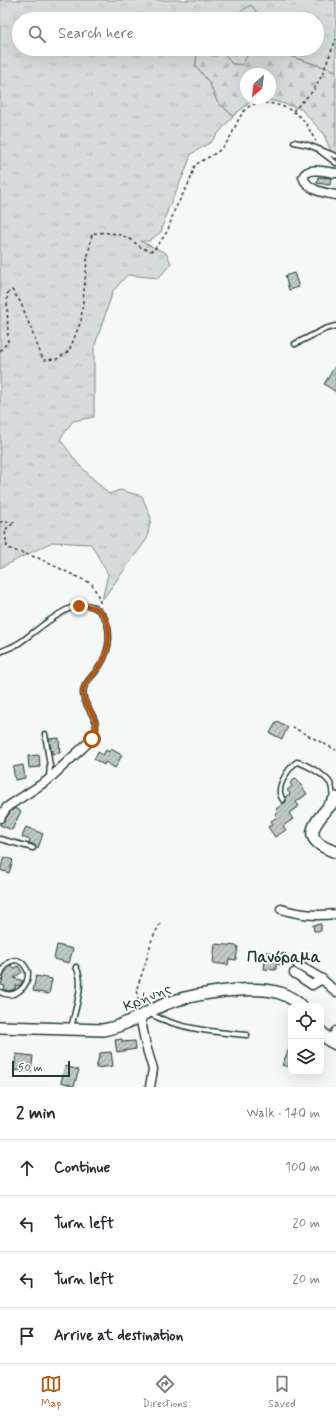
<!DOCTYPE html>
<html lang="en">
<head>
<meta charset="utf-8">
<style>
  :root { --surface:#fff; --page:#f7f7f7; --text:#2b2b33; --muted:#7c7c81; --line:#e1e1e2; --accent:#b45309 }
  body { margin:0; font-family:Mynerve,sans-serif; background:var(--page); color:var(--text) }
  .controls { position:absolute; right:12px; bottom:12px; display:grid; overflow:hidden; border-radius:8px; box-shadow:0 4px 16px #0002 }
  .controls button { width:36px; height:36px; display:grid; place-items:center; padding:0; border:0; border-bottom:1px solid var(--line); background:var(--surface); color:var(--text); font:20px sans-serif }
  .compass { position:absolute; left:240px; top:68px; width:36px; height:36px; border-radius:50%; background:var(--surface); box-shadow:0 4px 16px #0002; rotate:208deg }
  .scale { position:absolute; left:12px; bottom:10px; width:58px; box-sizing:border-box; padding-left:4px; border:2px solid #1f3d34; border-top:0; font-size:11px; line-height:14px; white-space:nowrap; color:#1f3d34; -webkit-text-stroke:3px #fff; paint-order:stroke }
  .stop { position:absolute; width:12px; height:12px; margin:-9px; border:3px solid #b45309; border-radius:50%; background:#fff }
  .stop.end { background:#b45309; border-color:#fff; box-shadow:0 1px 4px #0008 }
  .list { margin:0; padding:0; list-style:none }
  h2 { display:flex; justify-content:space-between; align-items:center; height:52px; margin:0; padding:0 16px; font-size:17px }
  h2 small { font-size:13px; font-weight:400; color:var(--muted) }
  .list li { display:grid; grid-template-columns:26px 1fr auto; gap:12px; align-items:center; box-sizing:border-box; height:56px; padding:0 16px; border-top:1px solid var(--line) }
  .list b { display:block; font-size:15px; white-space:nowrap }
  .list em { font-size:13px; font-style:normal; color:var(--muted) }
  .icon { flex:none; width:22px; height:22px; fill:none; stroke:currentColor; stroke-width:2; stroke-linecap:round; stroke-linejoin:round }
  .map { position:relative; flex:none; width:336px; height:1087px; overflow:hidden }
  .search { position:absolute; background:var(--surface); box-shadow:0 4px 16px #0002; left:12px; right:12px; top:12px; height:44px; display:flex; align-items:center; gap:10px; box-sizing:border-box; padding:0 14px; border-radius:22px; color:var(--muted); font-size:15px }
  .sheet { height:276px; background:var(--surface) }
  nav { display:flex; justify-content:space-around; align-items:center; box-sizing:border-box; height:56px; border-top:1px solid var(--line); background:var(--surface); font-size:11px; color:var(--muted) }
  nav a { display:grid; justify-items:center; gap:2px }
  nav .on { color:var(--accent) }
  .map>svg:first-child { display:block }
  .grass { fill:url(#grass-tufts); stroke:#7a8c88 }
  .forest { fill:url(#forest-firs); stroke:#7a8c88; fill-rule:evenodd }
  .building { fill:url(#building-hatch); stroke:#1f3d34 }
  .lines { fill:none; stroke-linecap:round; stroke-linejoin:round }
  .lane-casing { stroke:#1f3d34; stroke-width:7 }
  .street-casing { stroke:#1f3d34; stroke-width:11 }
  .secondary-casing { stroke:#1f3d34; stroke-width:14 }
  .path { stroke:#1f3d34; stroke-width:1.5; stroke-dasharray:3 3; stroke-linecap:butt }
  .lane { stroke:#fff; stroke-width:4 }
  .street { stroke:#fff; stroke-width:8 }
  .secondary { stroke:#fff; stroke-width:11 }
  .route { stroke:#b45309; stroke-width:5 }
  .labels { text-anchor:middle; stroke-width:3.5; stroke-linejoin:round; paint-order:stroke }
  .street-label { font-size:15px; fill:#1f3d34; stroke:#fff }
  .neighbourhood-label { font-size:16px; font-weight:bold; fill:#1f3d34; stroke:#fff }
</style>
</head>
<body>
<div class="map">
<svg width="336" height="1087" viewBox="0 0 336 1087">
  <defs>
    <pattern id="grass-tufts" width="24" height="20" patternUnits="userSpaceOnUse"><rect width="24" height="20" fill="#d6dcdb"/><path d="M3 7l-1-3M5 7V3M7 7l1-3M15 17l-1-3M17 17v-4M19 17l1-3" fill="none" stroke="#b7bebd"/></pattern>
    <pattern id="forest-firs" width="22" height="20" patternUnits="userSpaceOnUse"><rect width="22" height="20" fill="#d6dcdb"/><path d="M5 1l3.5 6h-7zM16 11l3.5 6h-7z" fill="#b7bebd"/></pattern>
    <pattern id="building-hatch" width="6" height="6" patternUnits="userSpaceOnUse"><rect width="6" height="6" fill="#c0c9c6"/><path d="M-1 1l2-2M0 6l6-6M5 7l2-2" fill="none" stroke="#9ba4a2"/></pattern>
  </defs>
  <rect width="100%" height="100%" fill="#f6f7f7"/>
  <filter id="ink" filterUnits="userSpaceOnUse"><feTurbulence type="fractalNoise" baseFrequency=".025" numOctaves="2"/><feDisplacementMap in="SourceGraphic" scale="8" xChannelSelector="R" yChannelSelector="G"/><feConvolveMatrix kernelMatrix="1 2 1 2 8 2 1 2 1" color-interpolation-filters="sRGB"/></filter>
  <g filter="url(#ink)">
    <g class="grass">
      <path d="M0,0h336v71l-47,-15 -5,-7h33v-30h-55l-11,-14 -13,9v5h-219v30h178l-1,17 13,16 8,19 16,15 -22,26 -20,12 -5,15 -18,40 -7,23 -12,9h-9l26,12 5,10 -12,15 -32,-3 -14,16 -19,57v69l-21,4 -13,18 18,25 31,30 11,-4 22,6 9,22 -4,21 -45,61 6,-26 -17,-30 -39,-2 -52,26z"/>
      <path d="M221,49h25l2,5 -5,11 -11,-1z"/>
    </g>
    <g class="forest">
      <path d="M251,5l11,14h-24l-1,-5z"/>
      <path d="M197,49h24l11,15 10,1 6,-11 -2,-5h38l5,7 47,15v86l-5,-6 -8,-18 -22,-24 -27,-8 -20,-2 -21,17 -16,-15 -8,-19 -13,-16zM246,74h24v24h-24z"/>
    </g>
    <g class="building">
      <path d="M318,177l13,1 -1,7 -13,-2z"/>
      <path d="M294,273l5,14 -10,3 -4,-14z"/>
      <path d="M336,365v27l-12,-8z"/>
      <path d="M277,721l11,6 -6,12 -12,-6z"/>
      <path d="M59,738l1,15 -8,1 -3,-15z"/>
      <path d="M111,749l11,6 -7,13 -10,-6 -1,3 -10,-6 4,-7 5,3 3,-5 3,2z"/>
      <path d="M39,755l1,12 -11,1 -1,-12z"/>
      <path d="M23,765l2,13 -10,2 -2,-13z"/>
      <path d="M296,778l11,16 -11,8 3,4 -10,7 4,6 -10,7 3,4 -11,7 -7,-10 5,-3 -2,-3 6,-4 -2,-3 3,-2 -2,-3 7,-5 -1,-1 4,-1 -1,-5 5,-3 -3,-4 5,-4 -2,-3z"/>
      <path d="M15,808l6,3 -9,19 -12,-5v-2l4,-2 7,-10z"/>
      <path d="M26,827l17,7 -5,14 -4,-3 -5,-2 1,-3 -8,-3z"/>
      <path d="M4,857l9,3 -4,13 -9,-3z"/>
      <path d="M321,924v7h-7l-1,-6z"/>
      <path d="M215,944l23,2 -2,14 -7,-1 -1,6 -15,-2z"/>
      <path d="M57,945l16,4 -4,14 -15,-4z"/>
      <path d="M266,952l20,2 -1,11 -9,-1v6l-12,-1z"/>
      <path d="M11,965l3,4 4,-3 4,6 -8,6 9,3 -4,5 -3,-1 -1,4 -7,2 -4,-2 1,-3 -4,-1 4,-13z"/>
      <path d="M36,976l16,3 -3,15 -16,-3z"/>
      <path d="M122,1039v3l13,-1 1,8 -19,3 -2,-12z"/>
      <path d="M291,1044v16l-3,7 -6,-2z"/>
      <path d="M111,1052l2,14 -17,2 4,-15z"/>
      <path d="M16,1054l17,2 -2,16 -17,-2z"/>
      <path d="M65,1066l14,4 -5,16 -13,-4z"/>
    </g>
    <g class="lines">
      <g class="lane-casing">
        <g id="lane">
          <path d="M294,142l14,3 28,11"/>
          <path d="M320,151l16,12"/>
          <path d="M295,344l30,-15 11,-3"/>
          <path d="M0,652c6,-3 13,-5 19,-9 19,-12 62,-57 83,-29 7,9 8,22 6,32 -2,9 -6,18 -12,25 -4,6 -10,10 -12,17 -6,18 22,30 8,51"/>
          <path d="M45,734l5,32 -1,11"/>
          <path d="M283,800c-2,-4 -4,-6 -3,-10 0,-8 10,-24 17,-28 9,2 28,13 33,21 3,5 2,11 3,16"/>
          <path d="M0,839l33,9"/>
          <path d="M0,977c4,-17 20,-25 28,-5 1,15 -14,28 -28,20"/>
          <path d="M150,1014c30,15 64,18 97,21"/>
          <path d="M71,1029c3,-18 15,-45 5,-62"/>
        </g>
      </g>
      <g class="street-casing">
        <g id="street">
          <path d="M336,173c-10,-1 -28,-7 -33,4 4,13 21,16 33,18"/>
          <path d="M0,818l7,-11 41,-27 44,-41"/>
          <path d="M281,909c20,6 34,7 55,5"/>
          <path d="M298,965l24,14 14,13"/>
          <path d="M294,973l18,12 10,-6"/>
          <path d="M140,1016l6,30 7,23 -3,18"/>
          <path d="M330,1041l6,-10"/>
        </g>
      </g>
      <g class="secondary-casing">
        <g id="secondary">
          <path d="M336,798c-18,23 -42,40 0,54"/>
          <path d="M0,1027l103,3c22,-4 42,-17 62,-26 26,-10 89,-20 115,-11 8,3 15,7 21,13"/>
          <path d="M321,1032l9,9 6,3"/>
        </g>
      </g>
      <g class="path">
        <path d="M293,111l20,-20 8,-14 15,-38"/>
        <path d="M0,351l8,-9 -1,-48 5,-4 9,13 22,57 14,-1 12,-8 12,-30 6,-60 5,-27c11,-3 27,-1 38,5 10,7 10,10 23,12l7,-9 8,-12 6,-19 16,-30 5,-16c9,-6 20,-10 28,-18 11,-11 13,-29 24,-39 4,-4 12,-5 18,-5 16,1 33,8 42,22 3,5 5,11 9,16"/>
        <path d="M0,522h15l-10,8 2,18 31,10 54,26 6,12 3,9"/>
        <path d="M292,727l44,23"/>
        <path d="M139,1006l-2,-18 8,-23 7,-26 8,-15"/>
      </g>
      <use href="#lane" class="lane"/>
      <use href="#street" class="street"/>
      <use href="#secondary" class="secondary"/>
    </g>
  </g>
  <g class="lines" filter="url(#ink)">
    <path class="route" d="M79,606c11,-1 20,1 26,12 8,17 3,38 -8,52 -5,7 -13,12 -14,20 -2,18 23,28 9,49"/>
  </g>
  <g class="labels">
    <g class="street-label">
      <text transform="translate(147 997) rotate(-23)" y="5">Κρήνης</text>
    </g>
    <g class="neighbourhood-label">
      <text x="284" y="962">Πανόραμα</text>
    </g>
  </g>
</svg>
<div class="controls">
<button><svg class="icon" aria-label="locate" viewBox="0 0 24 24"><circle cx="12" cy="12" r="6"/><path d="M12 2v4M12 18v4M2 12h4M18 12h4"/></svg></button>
<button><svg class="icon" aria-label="layers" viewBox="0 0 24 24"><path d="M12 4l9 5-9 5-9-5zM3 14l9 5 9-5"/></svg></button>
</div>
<svg class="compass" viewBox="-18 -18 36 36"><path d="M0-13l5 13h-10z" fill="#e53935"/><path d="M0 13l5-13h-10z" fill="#7c7c81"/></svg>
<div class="scale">50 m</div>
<div class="stop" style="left:92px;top:739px"></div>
<div class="stop end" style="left:79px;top:606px"></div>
<div class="search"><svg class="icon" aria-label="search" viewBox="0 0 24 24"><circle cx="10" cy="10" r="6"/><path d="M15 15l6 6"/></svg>Search here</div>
</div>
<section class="sheet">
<h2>2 min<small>Walk · 140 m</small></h2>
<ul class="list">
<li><svg class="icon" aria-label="ahead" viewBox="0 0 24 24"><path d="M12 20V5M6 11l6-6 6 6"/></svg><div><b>Continue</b></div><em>100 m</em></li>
<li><svg class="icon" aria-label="left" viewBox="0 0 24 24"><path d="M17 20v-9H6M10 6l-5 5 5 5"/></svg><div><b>Turn left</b></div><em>20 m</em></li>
<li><svg class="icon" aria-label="left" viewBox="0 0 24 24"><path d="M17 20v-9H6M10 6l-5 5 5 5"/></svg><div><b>Turn left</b></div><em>20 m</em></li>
<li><svg class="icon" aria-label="arrive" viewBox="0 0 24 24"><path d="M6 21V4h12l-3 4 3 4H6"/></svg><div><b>Arrive at destination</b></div></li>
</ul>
</section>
<nav>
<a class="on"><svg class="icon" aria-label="map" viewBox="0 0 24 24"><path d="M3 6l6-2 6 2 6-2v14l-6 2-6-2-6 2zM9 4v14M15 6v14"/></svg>Map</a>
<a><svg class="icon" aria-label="directions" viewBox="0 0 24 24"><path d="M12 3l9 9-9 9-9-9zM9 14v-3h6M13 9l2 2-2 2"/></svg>Directions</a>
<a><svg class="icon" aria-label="saved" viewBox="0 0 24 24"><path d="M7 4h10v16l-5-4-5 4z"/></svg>Saved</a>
</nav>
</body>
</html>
